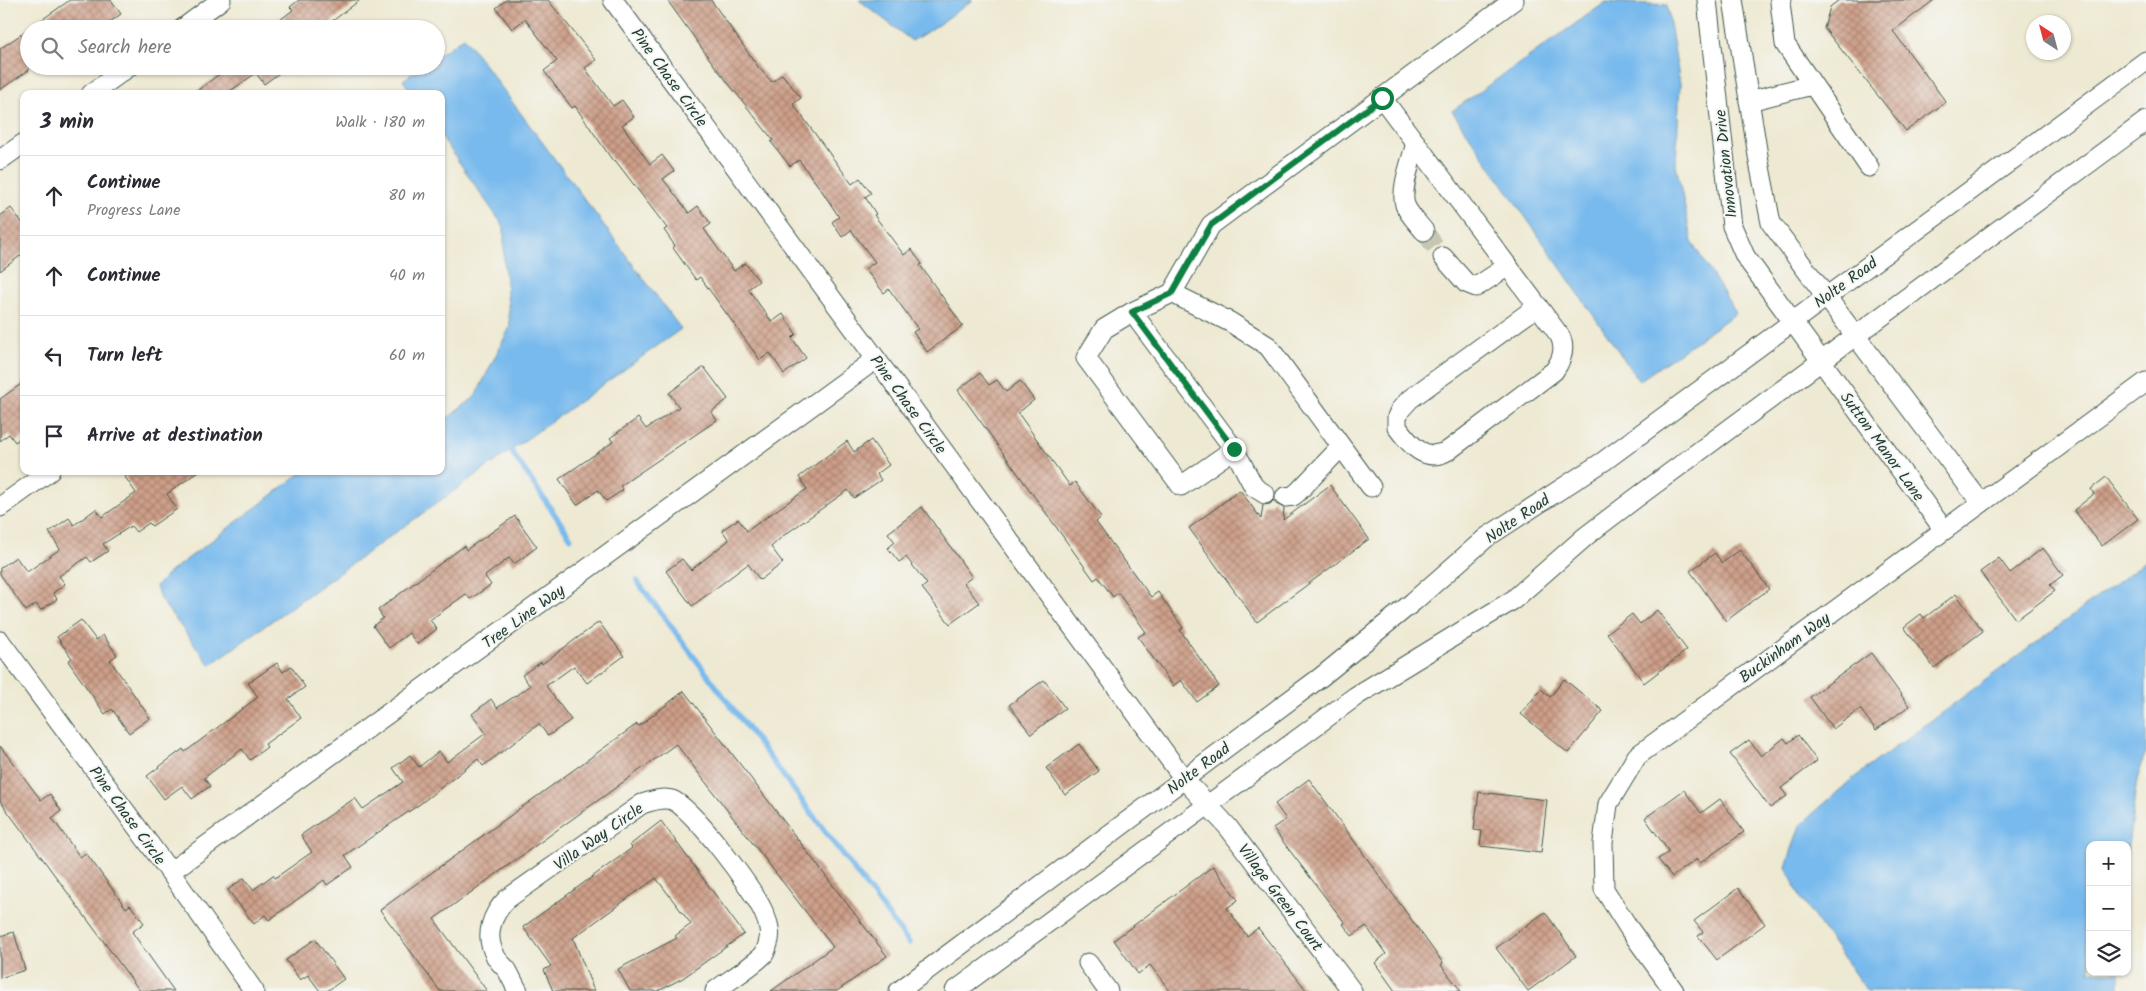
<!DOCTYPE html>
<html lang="en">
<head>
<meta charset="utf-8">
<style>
  :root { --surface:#fff; --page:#f7f7f7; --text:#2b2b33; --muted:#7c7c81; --line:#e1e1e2 }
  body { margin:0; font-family:Kalam,sans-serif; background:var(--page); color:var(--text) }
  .controls { position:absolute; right:15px; bottom:15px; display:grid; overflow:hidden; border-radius:10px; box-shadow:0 1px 4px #0004 }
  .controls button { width:45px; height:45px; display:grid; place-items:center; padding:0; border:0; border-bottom:1px solid var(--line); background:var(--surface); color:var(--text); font:25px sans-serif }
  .compass { position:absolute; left:2026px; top:15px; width:45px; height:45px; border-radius:50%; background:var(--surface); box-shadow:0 1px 4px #0004; rotate:324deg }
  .stop { position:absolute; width:15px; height:15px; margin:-11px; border:4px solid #0b8043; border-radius:50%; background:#fff }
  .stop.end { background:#0b8043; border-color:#fff; box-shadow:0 1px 5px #0008 }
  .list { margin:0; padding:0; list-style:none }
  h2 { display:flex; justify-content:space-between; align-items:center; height:65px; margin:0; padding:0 20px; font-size:21px }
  h2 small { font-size:16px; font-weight:400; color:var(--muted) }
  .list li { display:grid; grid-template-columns:32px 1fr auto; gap:15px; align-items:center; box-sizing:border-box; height:80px; padding:0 20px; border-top:1px solid var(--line) }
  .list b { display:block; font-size:19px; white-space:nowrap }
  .list p { margin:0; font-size:16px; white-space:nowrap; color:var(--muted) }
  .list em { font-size:16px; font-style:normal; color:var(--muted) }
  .icon { flex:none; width:28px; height:28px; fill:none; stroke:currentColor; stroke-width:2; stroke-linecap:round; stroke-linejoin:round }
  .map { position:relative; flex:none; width:2146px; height:991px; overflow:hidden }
  .search { position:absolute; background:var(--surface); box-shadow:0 1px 4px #0004; left:20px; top:20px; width:425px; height:55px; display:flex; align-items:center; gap:12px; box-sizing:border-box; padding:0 18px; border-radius:28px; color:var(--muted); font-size:19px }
  .panel { position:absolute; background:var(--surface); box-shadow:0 1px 4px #0004; left:20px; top:90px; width:425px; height:385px; border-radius:10px }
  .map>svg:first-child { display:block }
  .water { fill:#78baed; stroke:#4c7c90 }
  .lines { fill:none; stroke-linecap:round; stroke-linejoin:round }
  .stream { stroke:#78baed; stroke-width:5.5 }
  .building { fill:url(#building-cross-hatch) }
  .minor-tunnel { stroke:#c5c7b2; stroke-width:19; stroke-dasharray:19 9; stroke-linecap:butt }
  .minor-casing { stroke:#3e574c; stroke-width:21 }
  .minor { stroke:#fff; stroke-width:19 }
  .route { stroke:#0b8043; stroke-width:6 }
  .labels { text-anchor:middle; stroke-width:4; stroke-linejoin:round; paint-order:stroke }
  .street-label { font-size:16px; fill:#1f3d34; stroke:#f6f6f2 }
</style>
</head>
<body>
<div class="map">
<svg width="2146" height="991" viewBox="0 0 2146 991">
  <defs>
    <pattern id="building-cross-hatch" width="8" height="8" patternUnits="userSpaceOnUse" patternTransform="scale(1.25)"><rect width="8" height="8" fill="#ce9f89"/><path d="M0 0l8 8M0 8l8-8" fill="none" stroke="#a78371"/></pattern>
  </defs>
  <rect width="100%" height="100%" fill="#f6f6f2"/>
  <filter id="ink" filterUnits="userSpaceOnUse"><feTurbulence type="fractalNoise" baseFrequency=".02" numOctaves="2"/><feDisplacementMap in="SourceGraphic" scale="10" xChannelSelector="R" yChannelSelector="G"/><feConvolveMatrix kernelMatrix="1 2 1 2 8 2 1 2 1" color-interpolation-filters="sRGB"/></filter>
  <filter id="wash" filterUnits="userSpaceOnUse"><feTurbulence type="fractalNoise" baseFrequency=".0096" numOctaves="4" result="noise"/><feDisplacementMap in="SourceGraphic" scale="20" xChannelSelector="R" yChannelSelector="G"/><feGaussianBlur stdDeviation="1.12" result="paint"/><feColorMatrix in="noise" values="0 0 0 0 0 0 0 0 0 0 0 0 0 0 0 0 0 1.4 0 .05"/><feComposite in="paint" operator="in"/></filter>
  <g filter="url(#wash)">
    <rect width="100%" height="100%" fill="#eee9d2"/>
    <g class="water">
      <path d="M859,0h114l-35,25 -26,16z"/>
      <path d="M1606,2l61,3 13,79 -4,81 16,77 44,71 -97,68 -187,-270z"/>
      <path d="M464,37l217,292 -471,336 -50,-66 -4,-13 14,-14 134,-101h137v-48l34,-26 35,-70 -6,-67v-33l-63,-91v-42h-29l-9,-14 20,-14h13v-9z"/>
      <path d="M2146,561v191l-9,28 -10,74v-9h-37v127h29v19h-252l-67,-94 -14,-30 14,-42 51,-45z"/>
    </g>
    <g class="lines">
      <g class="stream">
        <path d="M507,445l64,93"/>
        <path d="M637,581l272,362"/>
      </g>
    </g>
    <g id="blocks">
      <g class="building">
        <path d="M70,0h41l10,14 -21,15h-71v41l-29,20v-41z"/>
        <path d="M299,0h61l-38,29h-54l25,-19 -3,-3z"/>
        <path d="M506,0h42l48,60 -11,8 28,38 9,-6 12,17 -12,8 28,39 12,-9 12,16 -11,8 26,34 9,-7 13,18 -7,5 30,42 11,-8 14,18 -11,8 24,33 11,-8 13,20 -4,4 14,20 -22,16 -14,-21 -10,7 -60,-83 -4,3 -23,-32 2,-2 -11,-16 3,-2 -52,-68 -2,1 -38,-55 -3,2 -28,-37 13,-10 -32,-42 -13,10 -16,-21z"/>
        <path d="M667,0h44l48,68 13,14 10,-8 19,24 -8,6 59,80 8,-6 11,15 -6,4 11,17 -2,1 30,40 7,-6 11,15 -2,1 43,61 -36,26 -14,-20 5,-3 -29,-40 -5,4 -19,-24 10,-7 -24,-32 -9,7 -10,-15 7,-5 -17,-26 -23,-31 -9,6 -19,-24 2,-2 -59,-75z"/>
        <path d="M1839,0h95l-41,31 53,71 -40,29 -82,-103 6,-21z"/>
        <path d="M230,66h59l-25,18 -8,-11 -30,21h-33z"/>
        <path d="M11,208l13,17v28l-24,18v-55z"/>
        <path d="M704,367l24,32 -17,13 6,8 -97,66 3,4 -17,11 -8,-11 -21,15 -18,-26 54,-37 -3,-4 28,-20 8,11 33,-22 -10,-14z"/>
        <path d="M980,373l9,12 8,-5 9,12 14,-11 14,19 -16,13 52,73 5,-4 26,35 -5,5 55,75 7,-5 25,36 -3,2 39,56 -22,16 -16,-22 -8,6 -35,-49 8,-5 -28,-39 -5,4 -15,-20 -4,3 -136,-190z"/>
        <path d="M24,382v54l-9,6 -6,-8 -9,7v-42z"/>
        <path d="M871,440l18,25 -12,9 4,6 -27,18 -6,-8 -65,46 -12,11 12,16 -23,17 -12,-16 -56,42 -26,-35 16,-12 9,11 38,-30 -7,-10 16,-11 9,12 21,-15 39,-27 -8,-12 48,-36 7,11z"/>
        <path d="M132,471h67l-32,23 10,15 -25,17 -3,-3 -13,9 -5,-6 -28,18 5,7 -17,11 -4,-5 -28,19 6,8 -12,9 4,6 -16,11 -5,-6 -10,7 -26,-37v-6l16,-11 11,15 33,-23 -11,-17 20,-14 5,7 22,-16 6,8 34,-24 -11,-16z"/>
        <path d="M2106,477l32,42 -36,27 -28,-36 20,-16 -3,-5z"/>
        <path d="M1330,485l39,54 -112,83 -68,-94 51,-38 21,29 2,-14 7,-1 4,-4 2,4 8,4 -1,12z"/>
        <path d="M922,507l50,70 -8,6 15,20 -29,21 -28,-36 5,-4 -21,-27 -7,5 -11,-14 7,-6 -7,-9z"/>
        <path d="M515,516l22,31 -23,17 -5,-6 -24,18 6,9 -21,14 -4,-5 -36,26 7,9 -20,15 -8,-11 -20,15 -16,-22 10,-8 -5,-8 86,-64 2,4z"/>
        <path d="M2043,548l20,27 -13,10 5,6 -39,29 -36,-48 19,-14 11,15z"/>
        <path d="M1740,550l29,39 -43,32 -36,-50 25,-18 7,10z"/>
        <path d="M1956,594l27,37 -49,37 -30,-41 17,-13 3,4z"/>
        <path d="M1657,610l30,40 -43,33 -37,-50 25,-19 8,10z"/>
        <path d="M81,620l15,20 7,-5 14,20 -7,5 40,58 -21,15 -17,-24 -7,5 -37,-53 4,-3 -15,-21z"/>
        <path d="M599,622l25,34 -37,27 -13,-17 -28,20 25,34 -23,16 -9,-12 -56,42 -5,-7 -58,45 -75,51 8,12 -26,18 -3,-5 -55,40 -4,-5 -11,9 -26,-34 16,-12 9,12 20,-15 2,3 37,-26 -11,-17 54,-37 8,11 40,-27 -10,-14 17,-13 9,12 20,-16 8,11 39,-29 -14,-19 19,-15 6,9 33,-22 -8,-11 19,-13 1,2z"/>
        <path d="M1871,653l38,53 -33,24 -16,-21 -27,20 -23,-32z"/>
        <path d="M277,663l6,9 8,-6 14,21 -17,12 13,19 -36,26 2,3 -17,13 -8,-11 -38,29 6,8 -18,13 -10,-13 -18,13 -17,-23 36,-27 2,3 73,-55 -10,-14z"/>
        <path d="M1564,679l39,32 -35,42 -47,-39 20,-25 9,8z"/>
        <path d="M1044,680l21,28 -34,26 -22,-29z"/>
        <path d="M684,691l203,265 -50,35h-66l62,-44 -157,-203 -242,175 53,72h-47l-60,-81 257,-186 2,2z"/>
        <path d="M1798,735l19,26 -36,27 6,8 -17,12 -40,-54 19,-14 12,16 23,-18 4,5z"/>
        <path d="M1079,744l20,27 -34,24 -19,-27z"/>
        <path d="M0,746l41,54 9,-6 11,17 -9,7 28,39 6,-4 40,55 4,-3 14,18 -12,9 42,59h-34l-140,-190z"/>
        <path d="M1309,779l134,184 -2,2 20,26h-66l-20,-28 11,-9 -20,-28 -14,10 -9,-12 2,-1 -58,-76 -14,-19 13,-9 -11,-15z"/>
        <path d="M1684,790l17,23 19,-14 24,33 -44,31 -3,-4 -25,18 -14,-18 11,-7 -24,-34z"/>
        <path d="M1479,792l68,8 -6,53 -61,-7 2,-15 -8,-1z"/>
        <path d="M661,821l83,113 -61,44 -25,13h-28l-12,-22 59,-31 -2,-2 16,-12 -35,-46 -83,60 21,53h-41l-9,-21 7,-4 -28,-39 109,-79 -2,-3z"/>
        <path d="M1213,866l25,34 -11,8 20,28 11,-8 49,63h-137l-20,-26 -12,9 -24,-34z"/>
        <path d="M1738,888l27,36 -48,36 -19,-24 5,-4 -9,-11z"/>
        <path d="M1545,912l31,44 -48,35 -32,-43z"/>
        <path d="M14,932l11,38 -25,8v-42z"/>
        <path d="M315,939l29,40 -17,12h-7l-12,-16 -8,5 -14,-20z"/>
      </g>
    </g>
  </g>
  <g filter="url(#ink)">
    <use href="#blocks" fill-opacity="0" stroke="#3e574c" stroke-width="1"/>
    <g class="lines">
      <path class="minor-tunnel" d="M1424,231l19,26"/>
      <g class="minor-casing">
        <g id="minor">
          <path d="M613,0l571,779 44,48 124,164"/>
          <path d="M1707,0l25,226 13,30 199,274"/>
          <path d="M1733,0l26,162 12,61 210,280"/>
          <path d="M1782,0l-2,2 5,42 84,123"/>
          <path d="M182,29l39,-29"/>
          <path d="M91,94l39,-28"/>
          <path d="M1382,98l178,238c6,13 2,24 -6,35l-105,79c-23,14 -39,-5 -52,-23v-10l3,-7 10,-11 128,-93"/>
          <path d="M1749,101l63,-16"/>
          <path d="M1416,143c-4,16 -16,46 -11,62 4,10 13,18 19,26"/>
          <path d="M0,160l24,-17"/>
          <path d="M1443,257l23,26 10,4 32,-21"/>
          <path d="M1172,293l58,29 38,24 103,141"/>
          <path d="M1132,312l102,137 -53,37 -95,-128 18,-29 28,-17 40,-19 39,-68 303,-225"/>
          <path d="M1234,449l20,38 11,7"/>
          <path d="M1285,497l8,-1 5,-4 43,-45"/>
          <path d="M0,507l50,-36"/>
          <path d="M0,641l170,231 84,119"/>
          <path d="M170,872l706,-513"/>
          <path d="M1088,963l20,28"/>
          <path d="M518,991c-4,-7 -7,-14 -11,-21 -4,-5 -10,-9 -12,-15 -11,-20 -3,-41 12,-56l135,-95c9,-3 21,-7 30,-4 20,7 81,89 91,111 4,9 8,18 6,29 -1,4 -3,11 -5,14 -7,9 -39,29 -49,37"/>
          <path d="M899,991l422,-314 92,-75 74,-65 117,-76 542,-400"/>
          <path d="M955,991l401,-295 157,-96 73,-64 50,-38 510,-377"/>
          <path d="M1674,991l-44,-61 -26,-41 -1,-46 5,-39 29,-48 509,-374"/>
        </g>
      </g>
      <use href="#minor" class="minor"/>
    </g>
  </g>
  <g class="lines" filter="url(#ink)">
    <path class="route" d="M1234,449l-102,-137 40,-19 39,-68 171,-127"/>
  </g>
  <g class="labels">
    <g class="street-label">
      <text transform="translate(670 77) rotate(54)" y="6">Pine Chase Circle</text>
      <text transform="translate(1725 164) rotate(-96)" y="6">Innovation Drive</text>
      <text transform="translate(1845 282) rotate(-36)" y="6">Nolte Road</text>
      <text transform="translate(909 404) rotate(54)" y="6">Pine Chase Circle</text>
      <text transform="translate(1883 446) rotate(54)" y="6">Sutton Manor Lane</text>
      <text transform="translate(1517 518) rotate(-34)" y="6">Nolte Road</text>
      <text transform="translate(523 616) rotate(-36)" y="6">Tree Line Way</text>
      <text transform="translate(1784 647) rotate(-36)" y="6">Buckinham Way</text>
      <text transform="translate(1198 768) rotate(-37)" y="6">Nolte Road</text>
      <text transform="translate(128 815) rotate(54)" y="6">Pine Chase Circle</text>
      <text transform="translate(598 836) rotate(-35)" y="6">Villa Way Circle</text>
      <text transform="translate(1281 897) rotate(53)" y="6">Village Green Court</text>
    </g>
  </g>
</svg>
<div class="controls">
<button>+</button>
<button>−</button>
<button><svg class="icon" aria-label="layers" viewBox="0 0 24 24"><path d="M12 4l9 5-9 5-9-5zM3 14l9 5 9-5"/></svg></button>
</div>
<svg class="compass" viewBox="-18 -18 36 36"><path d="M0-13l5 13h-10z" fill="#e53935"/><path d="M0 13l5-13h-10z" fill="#7c7c81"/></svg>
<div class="stop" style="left:1382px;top:98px"></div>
<div class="stop end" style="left:1234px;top:449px"></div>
<div class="search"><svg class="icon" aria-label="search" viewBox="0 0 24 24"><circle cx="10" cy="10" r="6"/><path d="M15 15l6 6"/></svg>Search here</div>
<section class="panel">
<h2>3 min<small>Walk · 180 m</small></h2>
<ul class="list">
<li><svg class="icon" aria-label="ahead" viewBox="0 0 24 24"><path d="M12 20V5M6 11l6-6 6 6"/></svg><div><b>Continue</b><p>Progress Lane</p></div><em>80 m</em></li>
<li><svg class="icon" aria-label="ahead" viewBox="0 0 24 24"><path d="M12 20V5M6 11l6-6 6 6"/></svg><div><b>Continue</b></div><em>40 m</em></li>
<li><svg class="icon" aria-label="left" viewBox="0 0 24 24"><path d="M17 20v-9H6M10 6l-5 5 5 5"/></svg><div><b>Turn left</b></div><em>60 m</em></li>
<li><svg class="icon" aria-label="arrive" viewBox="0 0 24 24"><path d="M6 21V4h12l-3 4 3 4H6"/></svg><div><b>Arrive at destination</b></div></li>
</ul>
</section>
</div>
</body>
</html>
